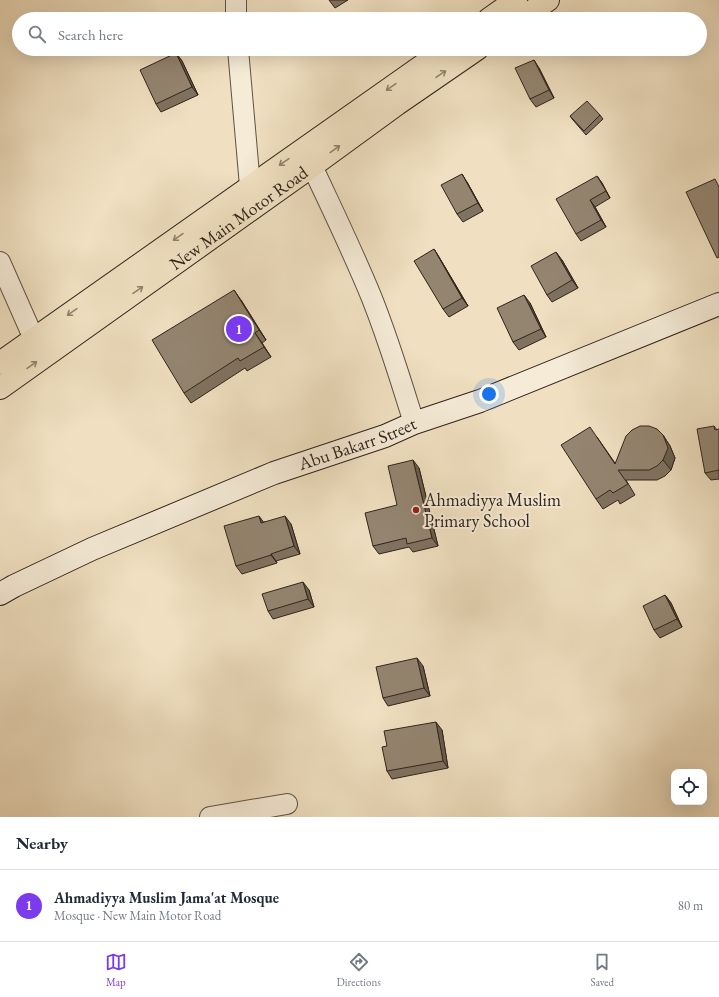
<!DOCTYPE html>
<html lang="en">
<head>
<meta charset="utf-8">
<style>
  :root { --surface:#fff; --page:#f2f2f3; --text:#1f2937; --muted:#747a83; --line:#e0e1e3; --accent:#7c3aed }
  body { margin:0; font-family:"EB Garamond",serif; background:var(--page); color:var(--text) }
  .controls { position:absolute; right:12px; bottom:12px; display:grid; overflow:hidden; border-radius:8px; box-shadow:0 4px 16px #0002 }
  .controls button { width:36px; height:36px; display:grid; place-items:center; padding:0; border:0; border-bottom:1px solid var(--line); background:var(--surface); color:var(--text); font:20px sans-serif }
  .you { position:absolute; left:489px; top:394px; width:14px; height:14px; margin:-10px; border:3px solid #fff; border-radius:50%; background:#1a73e8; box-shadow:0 0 0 6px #1a73e833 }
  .badge { display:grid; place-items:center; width:26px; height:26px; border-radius:50%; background:var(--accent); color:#fff; font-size:13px; font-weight:700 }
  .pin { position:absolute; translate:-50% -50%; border:2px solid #fff; box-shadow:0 1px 4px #0006 }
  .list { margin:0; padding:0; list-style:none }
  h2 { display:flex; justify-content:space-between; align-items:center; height:52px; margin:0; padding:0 16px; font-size:17px }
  h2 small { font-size:13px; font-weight:400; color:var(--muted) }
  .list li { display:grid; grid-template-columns:26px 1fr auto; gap:12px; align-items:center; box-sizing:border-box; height:72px; padding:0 16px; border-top:1px solid var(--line) }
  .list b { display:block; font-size:15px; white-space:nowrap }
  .list p { margin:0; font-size:13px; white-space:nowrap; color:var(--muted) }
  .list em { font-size:13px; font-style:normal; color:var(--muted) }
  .icon { flex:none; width:22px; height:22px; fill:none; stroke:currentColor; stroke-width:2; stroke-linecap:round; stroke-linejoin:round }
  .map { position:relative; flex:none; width:719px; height:817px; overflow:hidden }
  .search { position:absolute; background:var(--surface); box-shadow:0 4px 16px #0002; left:12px; right:12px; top:12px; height:44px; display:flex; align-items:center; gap:10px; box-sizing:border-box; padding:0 14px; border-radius:22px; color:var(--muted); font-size:15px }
  .sheet { height:124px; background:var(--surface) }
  nav { display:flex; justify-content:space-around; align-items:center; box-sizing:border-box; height:56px; border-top:1px solid var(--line); background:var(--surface); font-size:11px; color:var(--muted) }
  nav a { display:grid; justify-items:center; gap:2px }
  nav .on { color:var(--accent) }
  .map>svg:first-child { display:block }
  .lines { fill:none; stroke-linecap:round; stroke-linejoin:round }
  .street-casing { stroke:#605244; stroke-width:22 }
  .secondary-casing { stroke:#30231a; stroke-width:24 }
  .highway-casing { stroke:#30231a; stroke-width:24 }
  .street { stroke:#f5ebd7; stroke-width:20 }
  .secondary { stroke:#f5ebd7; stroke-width:22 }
  .highway { stroke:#f0e0c1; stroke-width:22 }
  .wall { fill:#7f7261; stroke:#30231a }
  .shaded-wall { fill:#685d4f; stroke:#30231a }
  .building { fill:#948571; stroke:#30231a }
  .oneway { stroke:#90826e }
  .poi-dot { fill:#8f2418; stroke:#f5ebd7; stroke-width:1.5 }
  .labels { text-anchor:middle; stroke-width:4; stroke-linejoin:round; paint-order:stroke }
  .street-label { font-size:18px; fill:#30231a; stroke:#f5ebd7 }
  .poi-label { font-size:18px; fill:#30231a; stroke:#f5ebd7; text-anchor:start }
</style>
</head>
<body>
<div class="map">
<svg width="719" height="817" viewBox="0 0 719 817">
  <rect width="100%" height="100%" fill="#f0e0c1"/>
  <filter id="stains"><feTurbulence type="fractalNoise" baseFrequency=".005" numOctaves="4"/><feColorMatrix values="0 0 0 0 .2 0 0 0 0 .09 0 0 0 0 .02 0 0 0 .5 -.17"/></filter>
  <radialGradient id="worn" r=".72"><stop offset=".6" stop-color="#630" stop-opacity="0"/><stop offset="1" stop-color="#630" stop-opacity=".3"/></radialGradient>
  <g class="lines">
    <g class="street-casing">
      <g id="street">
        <path d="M236,0v19"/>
        <path d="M238,49l12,137"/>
        <path d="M312,166c20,43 41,86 59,130 17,42 30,85 43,127"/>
        <path d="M0,262l34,77"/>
        <path d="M210,817l77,-13"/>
      </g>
    </g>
    <g class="secondary-casing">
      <g id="secondary">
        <path id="s1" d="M0,594l14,-8 78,-37 182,-76 111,-37 29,-13 66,-22 239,-97"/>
      </g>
    </g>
    <g class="highway-casing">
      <g id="highway">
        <path d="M489,19l27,-19"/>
        <path d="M521,19l27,-19"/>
        <path d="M0,363l446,-314"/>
        <path id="s2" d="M0,388l312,-222 85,-62 80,-55"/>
      </g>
    </g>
    <use href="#street" class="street"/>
    <use href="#secondary" class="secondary"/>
    <use href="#highway" class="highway"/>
  </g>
  <g class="wall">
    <path d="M329,0h19l-13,8z"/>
    <path d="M176,53l6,8 16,34 -37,17 -5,-8z"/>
    <path d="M539,68l15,30 -18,9 -6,-8z"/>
    <path d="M600,115l3,4 -17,16 -13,-15 -3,-4z"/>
    <path d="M597,176l5,7 8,15 -15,9 11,20 -25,14 -5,-7z"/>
    <path d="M467,182l16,29 -20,11 -6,-8z"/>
    <path d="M434,249l5,8 29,49 -19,11 -6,-8z"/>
    <path d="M562,260l16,28 -26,14 -5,-7z"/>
    <path d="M241,300l25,40 -4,3 9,14 -24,14 -2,-3 -54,35 -7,-10z"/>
    <path d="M530,303l16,34 -27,13 -6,-8z"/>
    <path d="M714,426l3,4 2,-1v50l-8,1 -6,-7z"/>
    <path d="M663,435l7,11 5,12 -4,12 -6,6 -8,4h-31l9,15 -15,9 -2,-4 -15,9 -7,-10 1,-62 18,26z"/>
    <path d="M419,468l19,78 -25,6 -4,-5 -30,7 -6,-8z"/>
    <path d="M264,522l27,2 9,30 -24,7 1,2 -35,11 -6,-8z"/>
    <path d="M309,590l5,17 -41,12 -5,-8z"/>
    <path d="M665,595l6,8 11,24 -22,11 -6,-8z"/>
    <path d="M423,666l7,30 -42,10 -5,-8z"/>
    <path d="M442,730l6,38 -56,11 -5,-8v-25z"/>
  </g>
  <g class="shaded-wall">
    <path d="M176,53l6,8 16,34 -6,-8z"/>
    <path d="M534,60l5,8 15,30 -5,-8z"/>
    <path d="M462,174l5,8 16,29 -5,-8z"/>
    <path d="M597,176l5,7 8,15 -4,-7z"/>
    <path d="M590,200l5,7 11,20 -5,-7z"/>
    <path d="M434,249l5,8 29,49 -6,-8z"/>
    <path d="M556,252l6,8 16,28 -6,-8z"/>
    <path d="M234,290l7,10 25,40 -7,-10z"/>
    <path d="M524,295l6,8 16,34 -5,-8z"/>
    <path d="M255,333l7,10 9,14 -7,-10z"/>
    <path d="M663,435l7,11 5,12 -4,12 -8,-10z"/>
    <path d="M413,460l6,8 19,78 -6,-8z"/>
    <path d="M259,516l6,8 -4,-1z"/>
    <path d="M285,516l6,8 9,30 -6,-8z"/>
    <path d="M271,554l5,7 1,2 -6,-8z"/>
    <path d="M303,582l6,8 5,17 -6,-8z"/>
    <path d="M665,595l6,8 11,24 -5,-8z"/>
    <path d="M417,658l6,8 7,30 -6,-8z"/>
    <path d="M436,722l6,8 6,38 -5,-7z"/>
  </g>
  <g class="building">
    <path d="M176,53l16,34 -36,17 -16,-34z"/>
    <path d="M534,60l15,30 -19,9 -15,-31z"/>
    <path d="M587,101l13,14 -16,16 -14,-15z"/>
    <path d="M462,174l16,29 -21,11 -16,-29z"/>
    <path d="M597,176l9,15 -16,9 11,20 -25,14 -20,-35z"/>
    <path d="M715,179l4,8v70l-2,1 -31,-66z"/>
    <path d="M434,249l28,49 -19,11 -29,-48z"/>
    <path d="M556,252l16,28 -25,15 -16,-29z"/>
    <path d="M234,290l25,40 -4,3 9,14 -24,14 -2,-3 -54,35 -32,-53z"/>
    <path d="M524,295l17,34 -28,13 -16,-34z"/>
    <path d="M640,426h9l8,3 6,6 5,13 -5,12 -6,6 -8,4h-31l10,14 -15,9 -3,-3 -14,9 -35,-54 29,-18 25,37 11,-28 6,-6z"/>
    <path d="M714,426l1,4 4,-1v41l-14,3 -8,-44z"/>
    <path d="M413,460l19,78 -25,6 -1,-6 -33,8 -8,-33 32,-8 -9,-39z"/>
    <path d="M259,516l2,7 24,-7 9,30 -23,8v1l-35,11 -12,-40z"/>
    <path d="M303,582l5,17 -40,12 -6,-17z"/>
    <path d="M665,595l12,24 -23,11 -11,-24z"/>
    <path d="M417,658l7,30 -41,10 -7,-31z"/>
    <path d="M436,722l7,39 -56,10 -5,-24 5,-1 -3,-15z"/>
  </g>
  <defs><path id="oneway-shaft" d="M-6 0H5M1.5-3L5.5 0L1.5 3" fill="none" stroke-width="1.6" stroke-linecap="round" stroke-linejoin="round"/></defs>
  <g class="oneway">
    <use href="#oneway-shaft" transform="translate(441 74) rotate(-34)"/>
    <use href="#oneway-shaft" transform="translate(391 87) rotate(145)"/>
    <use href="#oneway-shaft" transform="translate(335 149) rotate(-36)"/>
    <use href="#oneway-shaft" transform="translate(284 162) rotate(145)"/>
    <use href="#oneway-shaft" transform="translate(178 237) rotate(145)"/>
    <use href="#oneway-shaft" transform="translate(138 290) rotate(-35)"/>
    <use href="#oneway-shaft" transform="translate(72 312) rotate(145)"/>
    <use href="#oneway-shaft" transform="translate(32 365) rotate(-35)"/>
  </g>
  <circle class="poi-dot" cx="416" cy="510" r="4"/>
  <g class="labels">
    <g class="street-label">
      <text dy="6" stroke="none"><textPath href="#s2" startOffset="293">New Main Motor Road</textPath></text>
      <text dy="6" stroke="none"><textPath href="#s1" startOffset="388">Abu Bakarr Street</textPath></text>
    </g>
    <g class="poi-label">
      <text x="424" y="506">Ahmadiyya Muslim<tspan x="424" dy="21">Primary School</tspan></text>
    </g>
  </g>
  <rect width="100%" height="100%" filter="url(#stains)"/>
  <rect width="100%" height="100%" fill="url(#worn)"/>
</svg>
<div class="controls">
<button><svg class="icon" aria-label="locate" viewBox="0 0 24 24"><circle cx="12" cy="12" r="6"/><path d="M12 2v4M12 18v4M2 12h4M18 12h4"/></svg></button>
</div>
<div class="you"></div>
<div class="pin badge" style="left:239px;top:329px">1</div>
<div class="search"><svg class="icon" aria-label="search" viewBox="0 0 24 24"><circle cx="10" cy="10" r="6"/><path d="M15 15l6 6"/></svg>Search here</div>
</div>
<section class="sheet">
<h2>Nearby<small></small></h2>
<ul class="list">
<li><span class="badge">1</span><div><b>Ahmadiyya Muslim Jama'at Mosque</b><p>Mosque · New Main Motor Road</p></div><em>80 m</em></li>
</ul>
</section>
<nav>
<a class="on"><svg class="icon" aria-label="map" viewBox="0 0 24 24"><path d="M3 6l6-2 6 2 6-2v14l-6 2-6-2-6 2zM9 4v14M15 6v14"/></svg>Map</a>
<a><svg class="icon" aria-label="directions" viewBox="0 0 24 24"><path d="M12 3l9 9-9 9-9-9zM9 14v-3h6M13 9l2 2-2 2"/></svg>Directions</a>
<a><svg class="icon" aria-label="saved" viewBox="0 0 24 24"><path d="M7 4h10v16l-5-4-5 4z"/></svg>Saved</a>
</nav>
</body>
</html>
